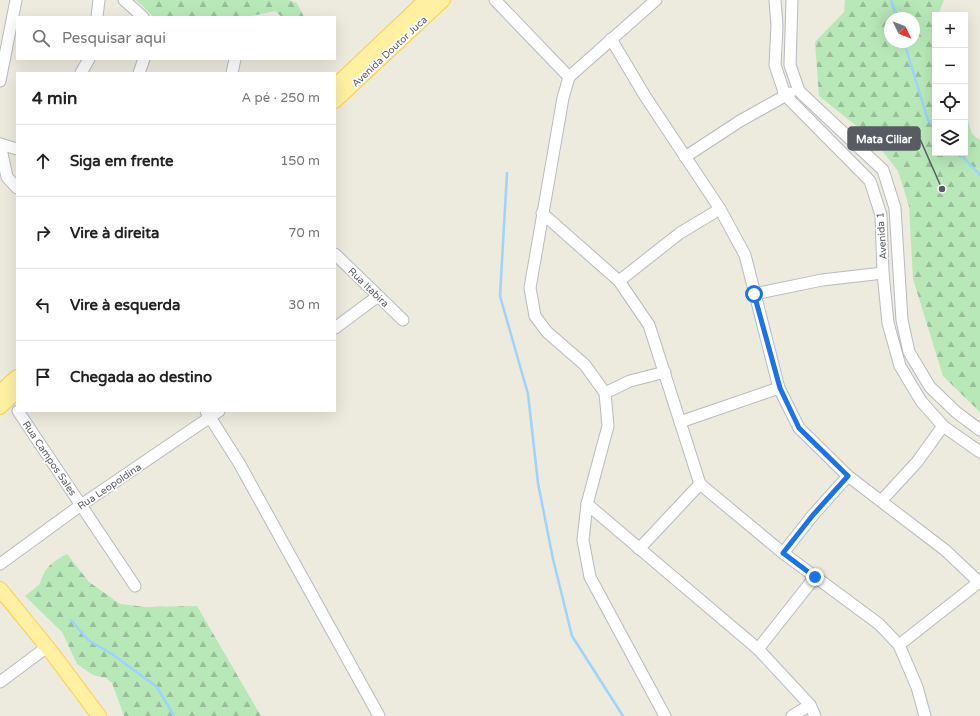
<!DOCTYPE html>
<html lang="pt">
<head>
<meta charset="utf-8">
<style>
  :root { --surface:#fff; --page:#f6f6f6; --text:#222; --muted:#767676; --line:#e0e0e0 }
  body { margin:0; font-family:"Varela Round",sans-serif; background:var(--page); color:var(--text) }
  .controls { position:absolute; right:12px; top:12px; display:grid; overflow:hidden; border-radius:0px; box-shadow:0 4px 16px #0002 }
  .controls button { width:36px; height:36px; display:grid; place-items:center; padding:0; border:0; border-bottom:1px solid var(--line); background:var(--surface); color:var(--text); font:20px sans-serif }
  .compass { position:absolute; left:884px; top:12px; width:36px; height:36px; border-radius:50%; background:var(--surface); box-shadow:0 4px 16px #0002; rotate:133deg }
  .stop { position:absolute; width:12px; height:12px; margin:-9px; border:3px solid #1a73e8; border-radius:50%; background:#fff }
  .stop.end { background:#1a73e8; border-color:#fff; box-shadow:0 1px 4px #0008 }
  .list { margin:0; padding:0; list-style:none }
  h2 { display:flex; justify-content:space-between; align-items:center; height:52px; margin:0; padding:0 16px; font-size:17px }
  h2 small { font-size:13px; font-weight:400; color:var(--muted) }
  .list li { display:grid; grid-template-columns:26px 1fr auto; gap:12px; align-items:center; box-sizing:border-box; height:72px; padding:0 16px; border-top:1px solid var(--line) }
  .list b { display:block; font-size:15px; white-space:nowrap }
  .list em { font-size:13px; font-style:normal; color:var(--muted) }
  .icon { flex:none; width:22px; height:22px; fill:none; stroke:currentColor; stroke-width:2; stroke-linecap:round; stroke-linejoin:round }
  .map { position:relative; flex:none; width:980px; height:716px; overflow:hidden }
  .search { position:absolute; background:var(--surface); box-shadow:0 4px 16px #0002; left:16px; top:16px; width:320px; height:44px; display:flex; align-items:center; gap:10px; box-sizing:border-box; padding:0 14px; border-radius:0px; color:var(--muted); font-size:15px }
  .panel { position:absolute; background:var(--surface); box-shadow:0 4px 16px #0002; left:16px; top:72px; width:320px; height:340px; border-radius:0px }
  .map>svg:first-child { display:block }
  .forest { fill:url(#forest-firs); fill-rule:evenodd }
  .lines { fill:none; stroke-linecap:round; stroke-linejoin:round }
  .stream { stroke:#9cd3ff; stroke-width:2.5 }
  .minor-casing { stroke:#b7bac0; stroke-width:13 }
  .major-casing { stroke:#ffcd46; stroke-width:16 }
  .minor { stroke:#fff; stroke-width:11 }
  .major { stroke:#fff1a1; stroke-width:14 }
  .route { stroke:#1a73e8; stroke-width:5 }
  .labels { text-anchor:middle; stroke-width:3.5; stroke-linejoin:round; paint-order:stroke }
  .street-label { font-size:10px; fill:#585c62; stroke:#fff }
  .leader { fill:none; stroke:#585c62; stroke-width:1.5 }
  .callout-dot { fill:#585c62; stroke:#fff; stroke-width:1.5 }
  .callout { fill:#585c62; stroke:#585c62; stroke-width:1.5 }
  .callout-label { font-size:11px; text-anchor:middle; font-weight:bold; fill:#fff }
</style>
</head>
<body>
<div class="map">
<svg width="980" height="716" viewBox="0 0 980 716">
  <defs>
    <pattern id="forest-firs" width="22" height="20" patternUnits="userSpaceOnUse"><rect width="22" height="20" fill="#b8e8b8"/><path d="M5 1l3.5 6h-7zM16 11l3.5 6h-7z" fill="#98bf99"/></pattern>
  </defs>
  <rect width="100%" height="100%" fill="#edeade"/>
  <g class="forest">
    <path d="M136,0h152l9,3 7,14h-22l-7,-6 -28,6h-93z"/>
    <path d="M845,0h99l-6,15h-3v138h30v-42l7,23 8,6v272l-37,-36 -30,-97 -4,-73 -11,-35 -24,-31 -55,-44 -4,-54 29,-30zM890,18h24v24h-24z"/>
    <path d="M67,554l22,28 31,22 26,3 51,-1 64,110h-137l-12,-33 -6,-5 -13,-3 -16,-11 -15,-32 -37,-36 15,-12c4,-16 12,-22 27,-30z"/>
  </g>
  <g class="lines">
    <g class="stream">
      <path d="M891,0l6,18"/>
      <path d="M904,42l24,78 7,7"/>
      <path d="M959,153l21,22"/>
      <path d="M507,173l-7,123 28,98 10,89 15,76 19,77 51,80"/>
      <path d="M71,620l17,20 24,14 45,33 17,29"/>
    </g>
    <g class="minor-casing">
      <g id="minor">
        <path d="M124,0l19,17"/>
        <path d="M495,0l74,77"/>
        <path d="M656,0l-87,77 -6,21 -33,190 5,28 12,16 38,33 20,28 3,33 -21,78 -4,36 7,37 75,139"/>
        <path d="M775,0l2,26 -2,39 10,30 85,86 11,34 2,58 5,50 12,43 21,35 22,25 37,26"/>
        <path d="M792,0l-2,65 9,26 84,79 12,38 7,112 7,32 21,35 26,25 24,18"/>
        <path d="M97,17l2,-17"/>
        <path d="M611,39l34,57 75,113 25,46 34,133 20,40 49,48 97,74 35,33"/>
        <path d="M81,73l8,-14"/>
        <path d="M139,73l5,-14"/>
        <path d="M232,73l3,-14"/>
        <path d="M0,81l16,-81"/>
        <path d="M0,144l7,33 10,11"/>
        <path d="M0,144l17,5"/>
        <path d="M685,157l55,-36 50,-28"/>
        <path d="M542,213l77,68 30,44 51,159 83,69 96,71 20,21 18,42 8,29"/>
        <path d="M335,254l68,66"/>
        <path d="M619,281l61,-48 40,-24"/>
        <path d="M754,294l68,-14 61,-7"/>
        <path d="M335,328l43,-32"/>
        <path d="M605,393l25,-12 35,-9"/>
        <path d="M18,411l117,175"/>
        <path d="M206,411l33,52 140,253"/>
        <path d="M680,422l99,-34"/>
        <path d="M882,500l35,-38 26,-36"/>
        <path d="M587,504l171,145 52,56 5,11"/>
        <path d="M639,549l61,-65"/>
        <path d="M783,553l30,-38 35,-39"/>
        <path d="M0,564l81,-59 138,-94"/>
        <path d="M899,645l80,-63"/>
        <path d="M758,649l57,-72"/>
        <path d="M0,682l47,-35"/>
        <path d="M792,716l18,-11"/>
      </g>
    </g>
    <g class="major-casing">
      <g id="major">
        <path d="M335,86l91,-86"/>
        <path d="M335,101l108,-101"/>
        <path d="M0,392l17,-15"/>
        <path d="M0,407l17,-16"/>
        <path d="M0,589l52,64 47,63"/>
      </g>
    </g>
    <use href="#minor" class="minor"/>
    <use href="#major" class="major"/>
  </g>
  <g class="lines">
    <path class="route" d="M754,294l26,94 19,40 49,48 -35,39 -30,38 32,24"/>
  </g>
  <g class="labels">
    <g class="street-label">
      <text transform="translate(389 51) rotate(-43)" y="4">Avenida Doutor Juca</text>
      <text transform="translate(881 236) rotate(-94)" y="4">Avenida 1</text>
      <text transform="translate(369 287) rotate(44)" y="4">Rua Itabira</text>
      <text transform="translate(50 458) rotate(56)" y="4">Rua Campos Sales</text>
      <text transform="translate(109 486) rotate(-34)" y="4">Rua Leopoldina</text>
    </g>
  </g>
  <path class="leader" d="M942 189L920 139"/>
  <circle class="callout-dot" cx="942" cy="189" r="4"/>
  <rect class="callout" x="848" y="127" width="72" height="23" rx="4"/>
  <g class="callout-label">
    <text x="884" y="143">Mata Ciliar</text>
  </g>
</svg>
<div class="controls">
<button>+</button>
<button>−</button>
<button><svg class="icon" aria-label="locate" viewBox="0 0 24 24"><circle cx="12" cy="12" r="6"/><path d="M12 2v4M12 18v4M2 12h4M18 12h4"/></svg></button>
<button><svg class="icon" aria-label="layers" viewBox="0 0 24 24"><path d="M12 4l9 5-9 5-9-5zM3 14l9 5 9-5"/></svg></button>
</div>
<svg class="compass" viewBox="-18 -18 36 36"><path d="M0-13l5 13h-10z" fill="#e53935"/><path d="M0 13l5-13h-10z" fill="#767676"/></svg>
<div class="stop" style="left:754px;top:294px"></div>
<div class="stop end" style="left:815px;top:577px"></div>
<div class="search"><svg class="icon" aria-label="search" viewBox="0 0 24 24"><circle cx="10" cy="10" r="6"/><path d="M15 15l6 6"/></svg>Pesquisar aqui</div>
<section class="panel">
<h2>4 min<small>A pé · 250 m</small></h2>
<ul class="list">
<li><svg class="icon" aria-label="ahead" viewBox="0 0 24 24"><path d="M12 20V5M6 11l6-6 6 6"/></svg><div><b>Siga em frente</b></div><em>150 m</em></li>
<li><svg class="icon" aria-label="right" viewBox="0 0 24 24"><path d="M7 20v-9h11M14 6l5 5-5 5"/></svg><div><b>Vire à direita</b></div><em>70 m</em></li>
<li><svg class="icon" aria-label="left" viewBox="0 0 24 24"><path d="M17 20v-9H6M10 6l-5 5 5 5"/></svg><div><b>Vire à esquerda</b></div><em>30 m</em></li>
<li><svg class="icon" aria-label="arrive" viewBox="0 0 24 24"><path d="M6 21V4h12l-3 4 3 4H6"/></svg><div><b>Chegada ao destino</b></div></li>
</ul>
</section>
</div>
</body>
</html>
